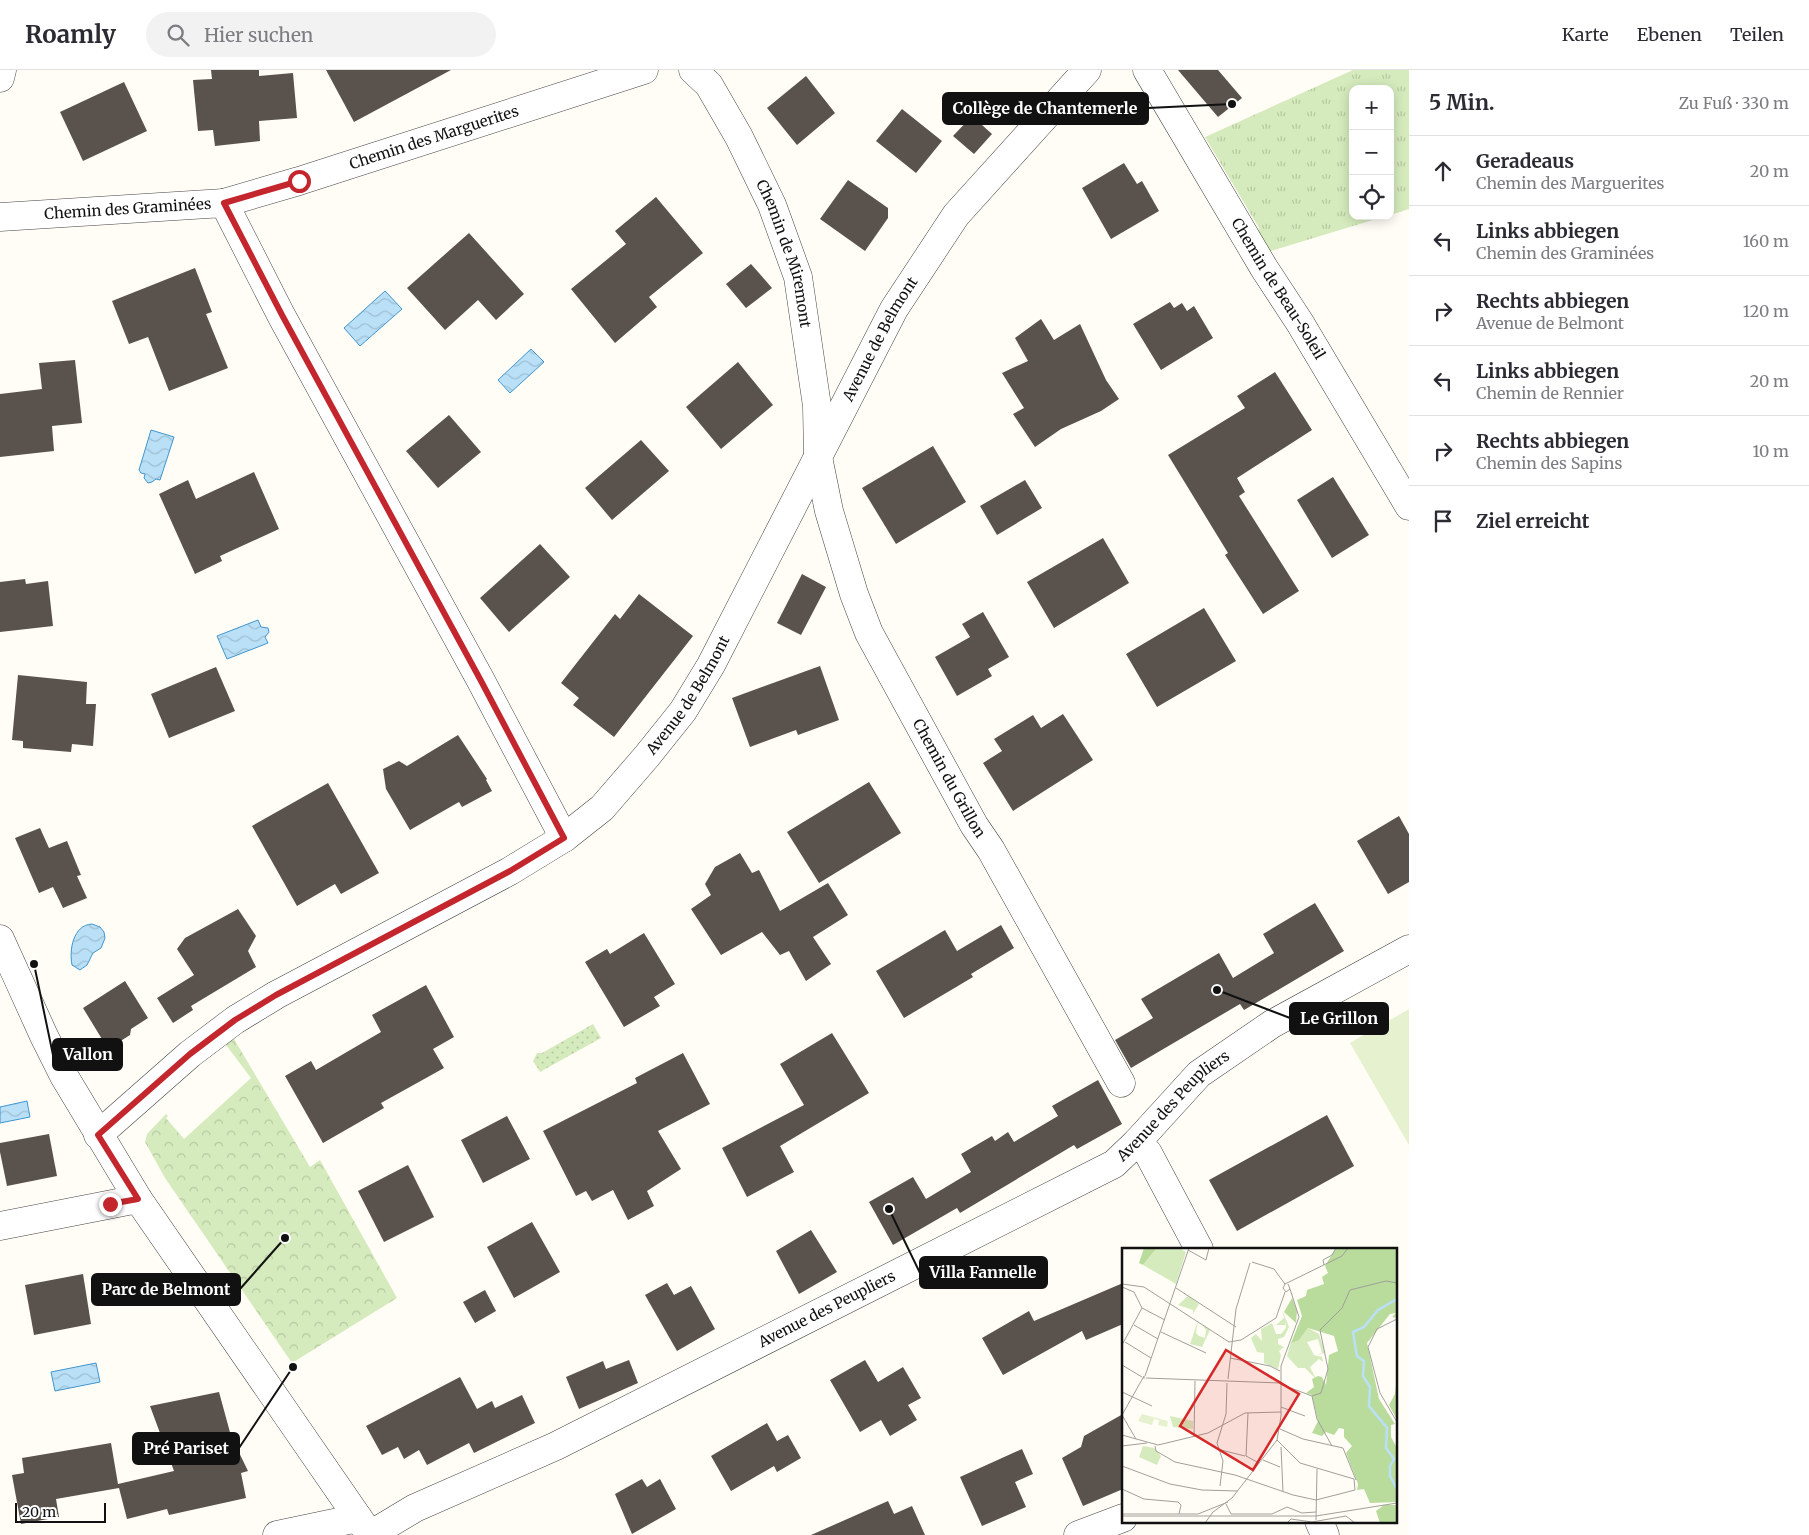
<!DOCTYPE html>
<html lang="de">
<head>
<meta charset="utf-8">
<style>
  :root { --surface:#fff; --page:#f2f2f3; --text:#2b2b33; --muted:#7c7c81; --line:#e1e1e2 }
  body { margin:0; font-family:Merriweather,serif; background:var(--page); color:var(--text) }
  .controls { position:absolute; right:15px; top:15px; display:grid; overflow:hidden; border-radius:10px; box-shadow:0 2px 12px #0003 }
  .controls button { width:45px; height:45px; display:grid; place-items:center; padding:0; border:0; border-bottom:1px solid var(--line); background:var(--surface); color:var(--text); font:25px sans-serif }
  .scale { position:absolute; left:15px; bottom:12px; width:91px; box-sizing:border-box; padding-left:5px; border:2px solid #111; border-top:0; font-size:14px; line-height:18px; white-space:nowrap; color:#111; -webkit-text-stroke:4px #fff; paint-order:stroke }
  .stop { position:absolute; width:15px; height:15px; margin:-11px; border:4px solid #c4262e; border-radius:50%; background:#fff }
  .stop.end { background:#c4262e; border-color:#fff; box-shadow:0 1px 5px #0008 }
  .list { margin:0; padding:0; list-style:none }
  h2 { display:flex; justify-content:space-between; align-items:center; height:65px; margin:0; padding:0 20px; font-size:21px }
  h2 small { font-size:16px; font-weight:400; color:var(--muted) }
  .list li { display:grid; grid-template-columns:32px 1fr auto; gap:15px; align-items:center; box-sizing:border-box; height:70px; padding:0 20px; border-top:1px solid var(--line) }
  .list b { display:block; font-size:19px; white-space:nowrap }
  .list p { margin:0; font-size:16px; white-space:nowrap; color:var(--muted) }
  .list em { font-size:16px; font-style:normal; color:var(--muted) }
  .icon { flex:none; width:28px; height:28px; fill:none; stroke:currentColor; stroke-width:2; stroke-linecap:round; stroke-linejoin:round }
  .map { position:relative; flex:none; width:1409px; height:1465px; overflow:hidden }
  header { display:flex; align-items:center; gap:30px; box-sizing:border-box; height:70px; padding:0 25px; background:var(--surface); border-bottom:1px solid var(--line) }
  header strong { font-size:24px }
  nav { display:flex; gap:28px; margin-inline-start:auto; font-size:18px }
  .search { width:350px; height:45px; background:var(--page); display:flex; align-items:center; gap:12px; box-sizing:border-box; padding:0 18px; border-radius:28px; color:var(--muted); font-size:19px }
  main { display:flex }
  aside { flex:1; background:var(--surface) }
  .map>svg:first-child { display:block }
  .grass { fill:url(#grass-tufts) }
  .park { fill:url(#park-crowns) }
  .garden { fill:url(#garden-dots) }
  .pitch { fill:#e6f2cf }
  .water { fill:url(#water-waves); stroke:#3f96cf }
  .building { fill:#5a524d }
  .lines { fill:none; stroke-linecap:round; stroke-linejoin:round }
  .minor-casing { stroke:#444; stroke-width:29 }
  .minor { stroke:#fff; stroke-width:28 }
  .route { stroke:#c4262e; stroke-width:6 }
  .labels { text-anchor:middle; stroke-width:5; stroke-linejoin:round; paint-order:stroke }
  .street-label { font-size:15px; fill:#111; stroke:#fff }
  .inset-river { fill:none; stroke:#b9e0f7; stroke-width:2.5 }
  .inset-road { fill:none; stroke:#a09f9a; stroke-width:1 }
  .view { fill:#d62828; fill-opacity:0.15; stroke:#d62828; stroke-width:2.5 }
  .inset-edge { fill:none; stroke:#111; stroke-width:2.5 }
  .leader { fill:none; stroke:#111; stroke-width:2 }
  .callout-dot { fill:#111; stroke:#fff; stroke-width:2 }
  .callout { fill:#111; stroke:#111; stroke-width:2 }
  .callout-label { font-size:16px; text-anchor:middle; font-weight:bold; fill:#fff }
</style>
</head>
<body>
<header>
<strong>Roamly</strong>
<div class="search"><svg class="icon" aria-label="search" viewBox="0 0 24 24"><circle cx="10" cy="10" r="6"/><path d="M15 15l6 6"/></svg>Hier suchen</div>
<nav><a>Karte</a><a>Ebenen</a><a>Teilen</a></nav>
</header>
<main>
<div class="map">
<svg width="1409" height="1465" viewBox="0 0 1409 1465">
  <defs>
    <pattern id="grass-tufts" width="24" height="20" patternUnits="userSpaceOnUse" patternTransform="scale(1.25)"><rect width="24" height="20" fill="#d5ebbd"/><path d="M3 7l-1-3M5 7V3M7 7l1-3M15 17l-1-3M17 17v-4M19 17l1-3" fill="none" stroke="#b6c8a1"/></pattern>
    <pattern id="park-crowns" width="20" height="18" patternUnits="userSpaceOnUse" patternTransform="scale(1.25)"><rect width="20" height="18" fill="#d5ebbd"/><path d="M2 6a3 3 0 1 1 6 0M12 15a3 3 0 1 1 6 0" fill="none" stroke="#b6c8a1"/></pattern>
    <pattern id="garden-dots" width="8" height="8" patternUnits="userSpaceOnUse" patternTransform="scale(1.25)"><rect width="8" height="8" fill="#d5ebbd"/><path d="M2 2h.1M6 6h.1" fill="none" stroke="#b6c8a1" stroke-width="1.8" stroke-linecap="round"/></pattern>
    <pattern id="water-waves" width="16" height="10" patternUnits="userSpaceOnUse" patternTransform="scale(1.25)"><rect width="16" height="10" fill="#b9e0f7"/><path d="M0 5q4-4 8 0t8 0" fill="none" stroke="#9ebfd3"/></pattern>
  </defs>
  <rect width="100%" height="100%" fill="#fffdf5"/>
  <path class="grass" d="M1353,0h56v139l-19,6v-126h-37v127h33l-122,37 -9,-12 4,-13 -54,-91z"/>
  <path class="park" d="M231,964l79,133 10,-7 77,138 -105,65 -127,-185 -20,-36 2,-8 19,-20 2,2 -2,2 18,21 67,-61 -28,-37z"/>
  <path class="garden" d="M593,954l8,14 -61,34 -7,-11 4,-8h5z"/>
  <path class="pitch" d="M1409,939v136l-59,-102z"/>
  <g class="water">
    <path d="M385,221l17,18 -42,37 -16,-18z"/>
    <path d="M531,279l13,13 -34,31 -12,-13z"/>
    <path d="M151,360l23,7 -13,40 -1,3 -4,-1 -4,3 -4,1 -4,-5 1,-4 -4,-1 -2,-3z"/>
    <path d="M258,550l3,7 7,1 1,4 -4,5 3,6 -41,16 -10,-23z"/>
    <path d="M92,854l8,3 4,5 1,6 -4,10 -8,5 -6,12 -7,5 -8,-5c-3,-15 1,-40 20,-41z"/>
    <path d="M27,1031l3,16 -30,6v-16z"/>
    <path d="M96,1293l4,19 -45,9 -4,-19z"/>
  </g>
  <g class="building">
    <path d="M211,0h48v6l34,-3 4,45 -38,3 1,20 -45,5 -2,-16 -15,1 -5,-51 19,-1z"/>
    <path d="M326,0h125l-97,52z"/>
    <path d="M1178,0h40l24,28 -24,19z"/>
    <path d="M806,6l29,37 -38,32 -30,-37z"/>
    <path d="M124,12l23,49 -64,30 -23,-49z"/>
    <path d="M902,39l40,32 -26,32 -40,-32z"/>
    <path d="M972,46l20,18 -18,20 -21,-18z"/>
    <path d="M1124,93l13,21 5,-3 17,30 -48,28 -29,-51z"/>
    <path d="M848,110l40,28v10l-23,33 -45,-32z"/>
    <path d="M656,127l47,56 -54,44 8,10 -42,36 -44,-54 55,-45 -11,-13z"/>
    <path d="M469,163l55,61 -28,26 -18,-20 -33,30 -38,-42z"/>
    <path d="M751,194l21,24 -26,20 -20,-24z"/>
    <path d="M195,198l17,44 -6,2 22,54 -59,23 -21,-54 -19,7 -17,-43z"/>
    <path d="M1170,232l4,6 8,-5 5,8 7,-5 19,32 -52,32 -28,-46z"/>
    <path d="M1041,249l13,21 26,-16 26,56 13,19 -18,12 -40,18 -26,18 -22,-33 11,-6 -22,-35 26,-12 -13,-23z"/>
    <path d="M75,290l7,63 -30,3 2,25 -54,6v-63l42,-5 -3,-26z"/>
    <path d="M738,292l35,43 -52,44 -35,-42z"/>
    <path d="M1275,302l37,58 -75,48 8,14 -6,4 60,95 -36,23 -38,-59 3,-2 -60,-98 77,-47 -8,-12z"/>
    <path d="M449,345l32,37 -43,36 -32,-37z"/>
    <path d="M641,370l28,31 -57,49 -27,-32z"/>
    <path d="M933,376l33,56 -70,42 -34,-56z"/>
    <path d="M254,402l25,57 -59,27 2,5 -27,13 -36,-80 29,-14 8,19z"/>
    <path d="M1333,407l36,58 -37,23 -35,-58z"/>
    <path d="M1025,410l17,28 -45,27 -17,-29z"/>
    <path d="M1103,468l26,45 -75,45 -27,-46z"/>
    <path d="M540,474l30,33 -61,55 -29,-34z"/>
    <path d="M802,504l24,13 -25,48 -24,-12z"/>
    <path d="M25,509l1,5 22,-3 5,45 -53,6v-50z"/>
    <path d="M639,524l54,42 -79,101 -41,-32 6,-7 -18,-15 54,-69 5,5z"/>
    <path d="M1204,538l32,53 -79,46 -31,-53z"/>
    <path d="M983,542l26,45 -21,12 4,7 -35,20 -22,-39 35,-20 -8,-13z"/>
    <path d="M820,596l19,54 -41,15 -2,-5 -46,17 -18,-49z"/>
    <path d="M216,597l19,44 -66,27 -18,-44z"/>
    <path d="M18,605l69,7 -1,22h10l-3,42 -21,-2 -1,8 -48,-4v-7l-11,-1z"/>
    <path d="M1063,644l30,46 -80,51 -30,-48 19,-12 -8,-12 39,-24 8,13z"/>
    <path d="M458,665l29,44 -1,1 6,11 -30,16 -3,-5 -49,28 -24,-41 -3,-20 16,-8 8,5z"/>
    <path d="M869,712l32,51 -82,50 -32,-51z"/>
    <path d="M328,713l51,90 -38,21 -6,-10 -38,22 -45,-80z"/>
    <path d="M1399,746l10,18v48l-21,12 -31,-53z"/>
    <path d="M40,758l9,20 18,-7 14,34 -4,1 10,22 -24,10 -10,-21 -14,6 -24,-55z"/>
    <path d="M740,783l12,20 7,-3 21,41 48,-28 20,32 -35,22 18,27 -25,17 -17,-30 -9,4 -18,-23 -41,23 -30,-46 20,-14 -6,-11 10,-17z"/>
    <path d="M1315,833l29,48 -100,59 -4,-6 -109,64 -16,-28 38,-22 -12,-19 78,-46 14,25 41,-25 -11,-19z"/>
    <path d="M238,839l18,27 -8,15 8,16 -65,39 2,4 -20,13 -16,-25 37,-23 -17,-26 8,-11z"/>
    <path d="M1001,855l13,23 -43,26 2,3 -69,41 -28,-47 69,-41 12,21z"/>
    <path d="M644,863l31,51 -21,13 6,9 -36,21 -39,-65 22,-13 3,5z"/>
    <path d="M125,911l23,37 -17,11 -1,6 -22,14 -25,-41z"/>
    <path d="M426,915l28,52 -21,12 11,19 -63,35 3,5 -61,35 -38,-67 26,-15 5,9 65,-38 -9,-17z"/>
    <path d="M832,963l37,60 -89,53 14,26 -47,25 -25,-49 82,-43 -24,-41z"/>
    <path d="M683,983l27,51 -52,27 23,38 -34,22 7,15 -26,14 -15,-30 -21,11 -6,-10 -10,5 -33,-65 94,-48 -2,-5z"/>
    <path d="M1098,1010l24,44 -45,25 -3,-4 -114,68 -3,-5 -64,37 -24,-43 44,-25 13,22 45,-27 -10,-18 31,-18 3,5 13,-9 6,10 44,-26 -6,-10z"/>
    <path d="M1327,1045l27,51 -117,65 -28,-51z"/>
    <path d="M507,1046l23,43 -47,24 -22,-43z"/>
    <path d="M49,1064l8,42 -50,10 -7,-34v-9z"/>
    <path d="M408,1095l26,52 -50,25 -26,-51z"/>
    <path d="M532,1152l28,50 -46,26 -27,-51z"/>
    <path d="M811,1160l26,42 -38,22 -23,-43z"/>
    <path d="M83,1204l8,50 -57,11 -9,-50z"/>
    <path d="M667,1213l7,12 17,-9 24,43 -38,22 -32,-56z"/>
    <path d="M1123,1213v41l-37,16 -4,-9 -79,44 -21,-37 47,-27 5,10z"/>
    <path d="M485,1220l11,21 -21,12 -12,-21z"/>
    <path d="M629,1290l9,23 -59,26 -13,-32 37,-16 3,8z"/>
    <path d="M865,1290l13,22 25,-15 18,31 -13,7 9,15 -27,16 -9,-16 -21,12 -30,-52z"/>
    <path d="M460,1307l17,32 15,-8 3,7 27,-13 13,28 -61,30 -5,-10 -42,22 -8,-15 -15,9 -6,-12 -16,8 -16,-29z"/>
    <path d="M219,1322l12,44 17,35 -7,2 5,25 -77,17 -2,-6 -40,10 -8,-31 -63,11 3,18 -38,7 -9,-49 12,-2 -2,-15 89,-15 7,41 56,-13 -24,-65z"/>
    <path d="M1123,1344v75l-40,17 -21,-48 19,-11 3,-11z"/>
    <path d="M767,1353l10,18 11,-6 13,23 -24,14 -3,-6 -43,25 -20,-35z"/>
    <path d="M1022,1379l11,25 -18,8 11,25 -44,19 -22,-49z"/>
    <path d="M642,1409l5,8 13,-8 16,30 -44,25 -17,-40z"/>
    <path d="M888,1431l6,13 18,-8 13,29h-114z"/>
  </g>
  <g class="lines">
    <g class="minor-casing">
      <g id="minor">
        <path id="s1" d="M693,0l16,15 30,52 33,68 26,72 19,129 1,51 11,54 25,83 15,39 105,192 17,25 130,233"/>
        <path id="s2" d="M1147,0l117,198 36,55 109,183"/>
        <path d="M0,8l2,-8"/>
        <path id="s3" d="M224,133l75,-22 345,-111"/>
        <path id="s4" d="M0,147l224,-14 57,112 199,364 84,159"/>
        <path d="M0,869l44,97 20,40 74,123 232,336"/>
        <path id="s5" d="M98,1065l92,-81 45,-34 41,-25 234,-124 54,-33 38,-30 45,-52 36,-45 28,-46 183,-356 62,-94 131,-145"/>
        <path d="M1137,1072l11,11 51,96"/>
        <path d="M0,1156l138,-27"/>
        <path d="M1319,1451l6,14"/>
        <path d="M277,1465l81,-17"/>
        <path id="s6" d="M370,1465l45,-27 141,-62 558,-282 23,-22 62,-68 73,-50 137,-75"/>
        <path d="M1078,1465l45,-17"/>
      </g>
    </g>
    <use href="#minor" class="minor"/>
  </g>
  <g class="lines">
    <path class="route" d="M110,1134l28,-5 -40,-64 92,-81 45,-34 41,-25 234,-124 54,-33 -84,-159 -198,-364 -58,-112 75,-22"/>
  </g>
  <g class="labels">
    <g class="street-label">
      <text dy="5" stroke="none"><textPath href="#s3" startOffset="220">Chemin des Marguerites</textPath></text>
      <text dy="5" stroke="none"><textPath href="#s4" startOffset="128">Chemin des Graminées</textPath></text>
      <text dy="5" stroke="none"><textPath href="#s1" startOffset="208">Chemin de Miremont</textPath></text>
      <text dy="5" stroke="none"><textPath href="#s2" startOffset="255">Chemin de Beau-Soleil</textPath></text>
      <text dy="5" stroke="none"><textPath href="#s5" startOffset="1151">Avenue de Belmont</textPath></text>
      <text dy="5" stroke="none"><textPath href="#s5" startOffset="746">Avenue de Belmont</textPath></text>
      <text dy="5" stroke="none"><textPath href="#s1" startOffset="765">Chemin du Grillon</textPath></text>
      <text dy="5" stroke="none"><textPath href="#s6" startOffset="915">Avenue des Peupliers</textPath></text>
      <text dy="5" stroke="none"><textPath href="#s6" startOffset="510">Avenue des Peupliers</textPath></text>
    </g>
  </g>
  <g transform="translate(1122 1178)">
    <rect width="275" height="275" fill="#fffdf5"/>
    <path d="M186,80l11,6 6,19 -8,2 5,-2 -4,-14 -11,3 7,13 8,2 1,5 -4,-3 -9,8 6,12 -11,-11h-7l-11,-12 4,-14 8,-2zM48,168l23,5v8l-20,-2z" fill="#d5ebbd"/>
    <path d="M22,0h13l-14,17 -4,-2zM214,0h61v70l-5,-1 4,-4 -6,1 -23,29 12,56 16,25 -4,1v12l6,11v54l-27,1 -6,-14 -7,1 1,-6 -12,-31 6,-7 -8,-9v-8l-5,-1 -5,7 -8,-3 -4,4 -10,-3 6,-12 -6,-26 -6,-2 8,-6 -2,-8 6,-3 4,1 4,8 3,-30 9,-4 -4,-15 -26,-8 -9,12 -8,3 11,-27 -5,-16 9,-4 1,-6 17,-6 -2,-7 6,-4 -3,-7zM170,50l5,13 -1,12 -12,-11zM275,127v40l-1,3 -7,-13 6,-11zM262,257h13v18h-17l-4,-12z" fill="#b9dc9c"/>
    <path d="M21,198l11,2 7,8 -4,9 -18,-8z" fill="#d5ebbd"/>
    <path d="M35,0h22l7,4 -10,32 -33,-19zM66,48l11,8 -6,10v-4l-15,-5zM160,62l7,17 -5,10 -6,2v5l6,3 -5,4 2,4 -3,14 -14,-6v-10l-7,-1 -6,-14 5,-4 6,7 -1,-12 11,-6 4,11h5l5,-6 -1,-7v4h-9l8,-7zM76,73l-2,12 3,3 6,2 1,-8 -4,-5 8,5 -8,17 -12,-3z" fill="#d5ebbd"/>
    <path d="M20,166l26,7 -1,6 -9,-2 1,-5 -5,-1 -2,6 -14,-4z" fill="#e6f2cf"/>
    <path class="inset-river" d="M275,51l-19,11 -14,17 -11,5 4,24 7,5 -1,15 7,11 -1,19 18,22 -1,20 8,11 -4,7v10l7,13"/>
    <path class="inset-road" d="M66,2l18,10 3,-12M130,14l22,7 11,15M202,17l-1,-5 9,-5 4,-7M0,36l22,3 85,55 12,-2 35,-22 9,-26M163,36l57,-28 6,-8M163,36l-2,4 3,4 4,-3 -2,-5M0,39l12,5 8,16 23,12M54,40l60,39M275,71l-20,10 -9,18 12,46 17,29M12,77l24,14M39,84l45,21M3,94l26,16M0,97l20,-37M108,110l40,8 10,5M0,117l20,12M23,128l44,-128M24,130l134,5M106,131l8,-70 14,-46M158,136l32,12 9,-3 7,-24 -8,-39 22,-22 8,-18 36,-9 11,2M0,144l30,14M190,148l5,23 15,27M159,159l24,9M126,165l-2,43 13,7M158,181l23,10 40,9 13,32M0,187l36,10 50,-12 37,-20 36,-1M72,189l1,-56M14,191l-14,-24 22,-39v3M0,198l25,-3M33,198l1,5 19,11 60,13 58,20 23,5 39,-10 -1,-11 -54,-16 -23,-23M159,199l2,45M95,201l28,7M141,212l17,7M0,218l48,18 32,6 36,1M98,238l3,-25 -6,-18 9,-29 1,-31M0,241l22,10 34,3 3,3 -2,9M104,256l5,10h41l15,-7 15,6 14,-1M0,266h76l30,-12M0,268h194l81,-13M194,272l1,-51M83,275l8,-11 19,-14 45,-58 4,-24v-50l18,-49 -9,-28M165,275l4,-4 21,3 34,-6 9,7"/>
    <path class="view" d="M104,102l73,44 -46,76 -73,-44z"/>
    <rect width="275" height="275" class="inset-edge"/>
  </g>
  <path class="leader" d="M1232 34L1148 38M1217 920L1290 948M34 894L53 985M889 1139L920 1203M285 1168L240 1219M293 1297L239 1378"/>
  <g class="callout-dot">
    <circle cx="1232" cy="34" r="5"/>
    <circle cx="1217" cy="920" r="5"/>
    <circle cx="34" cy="894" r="5"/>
    <circle cx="889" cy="1139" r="5"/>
    <circle cx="285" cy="1168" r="5"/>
    <circle cx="293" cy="1297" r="5"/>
  </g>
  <g class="callout">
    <rect x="943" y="23" width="205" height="31" rx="5"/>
    <rect x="1290" y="933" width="98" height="31" rx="5"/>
    <rect x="53" y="969" width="69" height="31" rx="5"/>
    <rect x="920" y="1187" width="127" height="31" rx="5"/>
    <rect x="92" y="1204" width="148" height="31" rx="5"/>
    <rect x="133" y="1363" width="106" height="31" rx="5"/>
  </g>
  <g class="callout-label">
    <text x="1045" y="44">Collège de Chantemerle</text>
    <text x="1339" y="954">Le Grillon</text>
    <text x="88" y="990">Vallon</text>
    <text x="983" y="1208">Villa Fannelle</text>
    <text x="166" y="1225">Parc de Belmont</text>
    <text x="186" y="1384">Pré Pariset</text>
  </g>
</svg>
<div class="controls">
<button>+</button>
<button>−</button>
<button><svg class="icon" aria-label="locate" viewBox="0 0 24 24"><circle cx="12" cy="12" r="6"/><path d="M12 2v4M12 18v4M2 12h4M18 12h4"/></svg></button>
</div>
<div class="scale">20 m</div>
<div class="stop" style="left:299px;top:111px"></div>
<div class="stop end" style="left:110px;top:1134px"></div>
</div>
<aside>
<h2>5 Min.<small>Zu Fuß · 330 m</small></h2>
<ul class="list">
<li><svg class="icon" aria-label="ahead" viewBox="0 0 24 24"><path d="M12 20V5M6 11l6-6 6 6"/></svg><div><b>Geradeaus</b><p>Chemin des Marguerites</p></div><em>20 m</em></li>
<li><svg class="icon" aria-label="left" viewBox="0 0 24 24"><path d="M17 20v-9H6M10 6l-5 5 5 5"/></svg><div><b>Links abbiegen</b><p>Chemin des Graminées</p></div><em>160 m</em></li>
<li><svg class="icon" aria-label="right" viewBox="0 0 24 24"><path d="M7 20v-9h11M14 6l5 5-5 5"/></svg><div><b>Rechts abbiegen</b><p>Avenue de Belmont</p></div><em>120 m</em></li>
<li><svg class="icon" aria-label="left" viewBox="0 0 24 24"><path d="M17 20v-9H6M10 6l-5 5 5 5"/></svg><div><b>Links abbiegen</b><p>Chemin de Rennier</p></div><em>20 m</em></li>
<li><svg class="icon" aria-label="right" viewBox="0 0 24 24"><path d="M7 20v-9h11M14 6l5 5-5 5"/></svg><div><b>Rechts abbiegen</b><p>Chemin des Sapins</p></div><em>10 m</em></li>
<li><svg class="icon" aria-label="arrive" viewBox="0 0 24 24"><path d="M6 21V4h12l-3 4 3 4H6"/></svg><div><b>Ziel erreicht</b></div></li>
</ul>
</aside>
</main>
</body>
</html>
